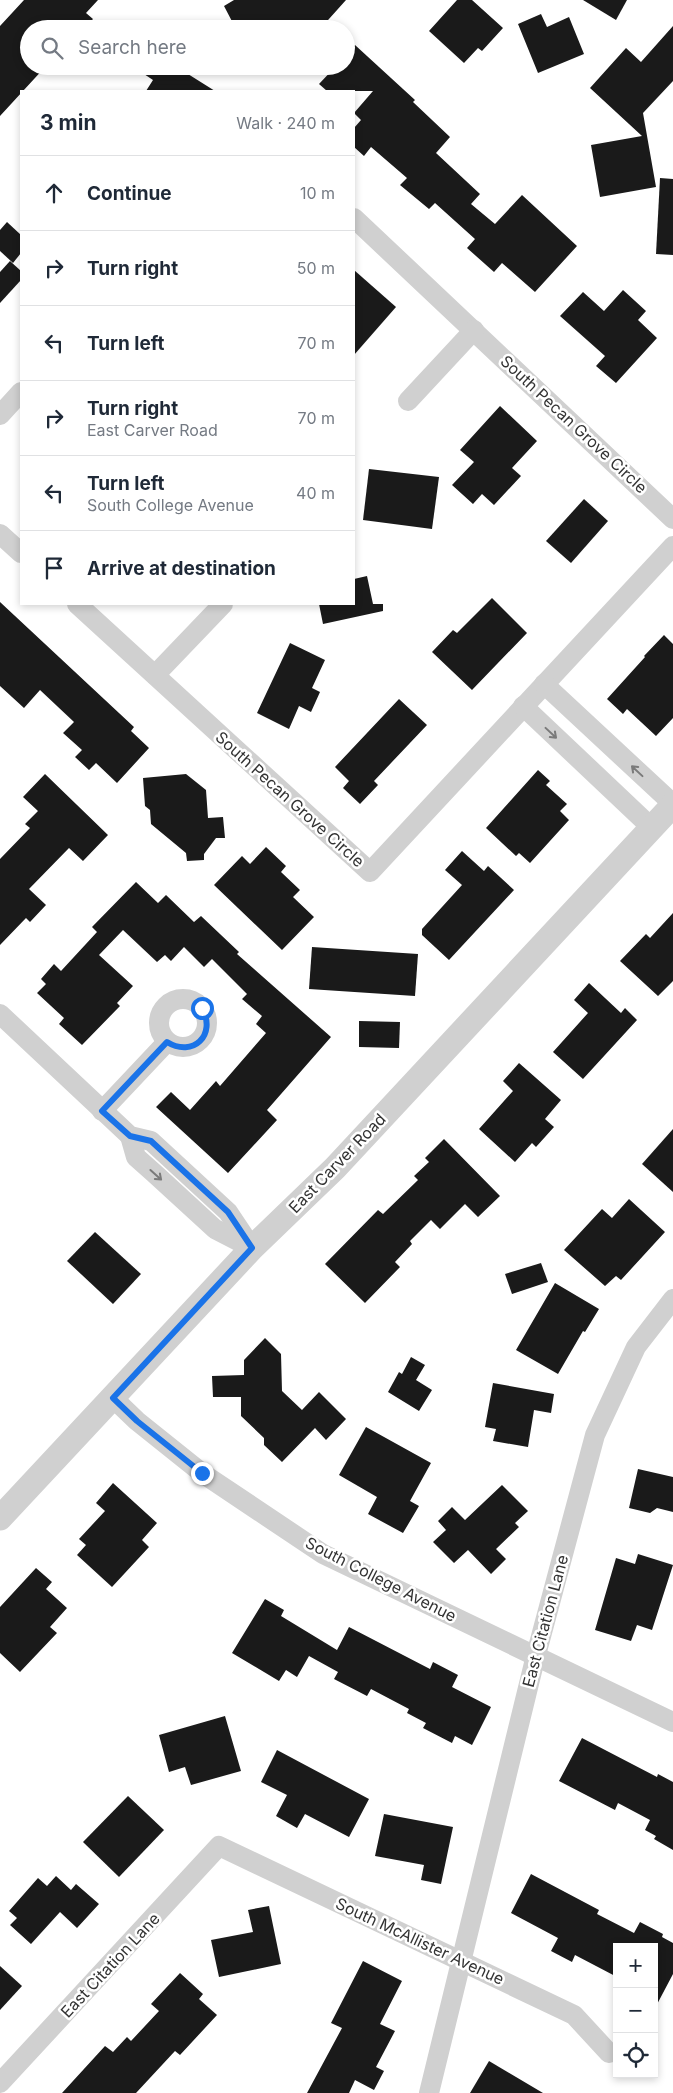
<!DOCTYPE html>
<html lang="en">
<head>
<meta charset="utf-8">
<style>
  :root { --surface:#fff; --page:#f2f2f3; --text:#1f2937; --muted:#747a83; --line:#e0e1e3 }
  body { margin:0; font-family:Inter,sans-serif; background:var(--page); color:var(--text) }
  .controls { position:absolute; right:15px; bottom:15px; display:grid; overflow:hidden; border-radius:0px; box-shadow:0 2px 8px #0003 }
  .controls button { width:45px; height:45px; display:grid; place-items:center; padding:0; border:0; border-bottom:1px solid var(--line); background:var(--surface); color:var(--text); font:25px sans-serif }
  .stop { position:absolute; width:15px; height:15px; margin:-11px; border:4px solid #1a73e8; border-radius:50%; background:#fff }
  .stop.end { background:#1a73e8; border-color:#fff; box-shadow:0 1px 5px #0008 }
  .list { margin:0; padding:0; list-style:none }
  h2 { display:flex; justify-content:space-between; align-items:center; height:65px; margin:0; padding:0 20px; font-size:21px }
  h2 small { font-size:16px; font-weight:400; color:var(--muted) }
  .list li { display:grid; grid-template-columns:32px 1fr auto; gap:15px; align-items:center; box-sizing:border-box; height:75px; padding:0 20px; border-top:1px solid var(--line) }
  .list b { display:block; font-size:19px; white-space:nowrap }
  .list p { margin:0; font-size:16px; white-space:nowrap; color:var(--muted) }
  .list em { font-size:16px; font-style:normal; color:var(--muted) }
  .icon { flex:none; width:28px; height:28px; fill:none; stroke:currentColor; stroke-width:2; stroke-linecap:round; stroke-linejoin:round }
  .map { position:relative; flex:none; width:673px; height:2093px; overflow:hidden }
  .search { position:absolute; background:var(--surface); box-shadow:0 2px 8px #0003; left:20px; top:20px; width:335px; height:55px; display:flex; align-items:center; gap:12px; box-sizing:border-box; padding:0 18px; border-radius:28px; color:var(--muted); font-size:19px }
  .panel { position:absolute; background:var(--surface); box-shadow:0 2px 8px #0003; left:20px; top:90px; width:335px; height:515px; border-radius:0px }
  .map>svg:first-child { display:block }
  .building { fill:#1a1a1a }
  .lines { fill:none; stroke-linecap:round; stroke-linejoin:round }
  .minor { stroke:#d0d0d0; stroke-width:20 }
  .tertiary { stroke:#d0d0d0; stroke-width:25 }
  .oneway { stroke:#7a7a7a }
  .route { stroke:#1a73e8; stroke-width:6 }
  .labels { text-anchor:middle; stroke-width:5; stroke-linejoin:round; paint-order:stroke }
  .street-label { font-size:16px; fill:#333; stroke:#fff }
</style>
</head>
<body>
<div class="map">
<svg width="673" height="2093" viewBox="0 0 673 2093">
  <rect width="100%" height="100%" fill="#fff"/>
  <g class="building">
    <path d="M24,0h74l-12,13 7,6 -9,10h-55v37h17l-46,50v-90z"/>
    <path d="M234,0h112l-26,29h-25l-3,-3 -16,-3 -11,6h-29l-12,-23z"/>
    <path d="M457,0h15l31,28 -21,23 -4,-3 -14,15 -35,-32z"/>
    <path d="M583,0h44l-11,20z"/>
    <path d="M541,14l6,13 22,-10 15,37 -46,19 -20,-49z"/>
    <path d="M673,26v55l-30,32 13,74 -56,10 -9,-52 51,-9 -52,-48 36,-40 15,14z"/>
    <path d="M355,45l60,55 -2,2 37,35 -14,16 44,41 -9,10 24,20 27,-29 55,51 -42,46 -33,-29 -8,9 -27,-24 8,-9 -40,-36 -6,6 -29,-24 7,-7 -36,-31 -7,9 -10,-9v-19l7,-8 -7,-7 19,-22h-46l-8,-7 17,-18h10v-11z"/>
    <path d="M132,66h33l12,8 3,-5 35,22h-69l7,-11z"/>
    <path d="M660,178l13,1v76l-17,-1z"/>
    <path d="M7,222l14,13v18l-8,10 -13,-12v-21z"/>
    <path d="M10,261l11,10v9l-21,23v-31z"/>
    <path d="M354,270l42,37 -42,48z"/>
    <path d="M623,290l23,21 -8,9 19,18 -41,45 -20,-17 9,-10 -45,-40 23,-24 21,19z"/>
    <path d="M500,406l37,35 -25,27 9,8 -27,29 -12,-11 -9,10 -21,-19 22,-23 -14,-12z"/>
    <path d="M369,469l70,8 -7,52 -69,-9z"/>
    <path d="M584,499l24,22 -37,42 -25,-22z"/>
    <path d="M367,576l6,28h10v7l-60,13 -4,-20h35v-25z"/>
    <path d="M492,598l35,35 -55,57 -40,-38 21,-22 4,3z"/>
    <path d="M0,602l134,125 -3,4 18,17 -32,35 -21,-20 -7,7 -14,-13 7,-7 -19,-17 11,-11 -34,-32 -16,18 -24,-22z"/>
    <path d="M664,635l9,9v74l-17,18 -29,-27 -4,5 -16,-15 38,-42 -1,-1z"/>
    <path d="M290,643l35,17 -13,28 8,4 -9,20 -12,-6 -10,23 -32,-16z"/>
    <path d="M399,699l28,26 -53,56 4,4 -18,19 -17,-16 6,-7 -14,-14z"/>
    <path d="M538,770l12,11 -4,4 21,19 -7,7 9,9 -39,43 -11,-10 -3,3 -30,-28z"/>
    <path d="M45,774l63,61 -25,26 -14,-13 -40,41 17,16 -16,17 -4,-4 -26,27v-86l30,-31 -5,-4 13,-13 -15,-14z"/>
    <path d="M186,774l20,16 2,28 15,-1 2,21h-9l-12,16v6l-17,1 -1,-8 -35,-29 -1,-14 -5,-4 -2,-28z"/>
    <path d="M266,847l20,19 -5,6 19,18 -7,7 21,20 -32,33 -68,-65 28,-29 8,8z"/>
    <path d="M462,851l22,20 4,-5 26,24 -65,70 -27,-25v-6l40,-44 -17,-15z"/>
    <path d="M136,882l22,21 8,-8 28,27 7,-6 38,36 -2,2 94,83 -64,73 10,10 -49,53 -72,-66 15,-15 19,18 26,-29 4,5 46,-53 -10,-9 6,-8 -20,-17 5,-5 -35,-35 -8,8 -20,-20 -13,14 -6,-6 -8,7 -34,-32 -24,25 34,31 -16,17 3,3 -38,39 -23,-21 5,-6 -27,-25 9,-9 -5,-5 13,-15 7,7 36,-39 -5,-5z"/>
    <path d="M673,913v68l-15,15 -38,-35 26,-27 4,4z"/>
    <path d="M312,947l106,7 -3,42 -106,-7z"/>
    <path d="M589,983l32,30 4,-5 12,12 -54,59 -30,-27 35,-39 -14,-13z"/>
    <path d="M359,1021l41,1 -1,26 -40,-1z"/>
    <path d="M519,1063l42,37 -16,19 9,8 -18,20 -4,-4 -17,19 -36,-33 34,-38 -10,-10z"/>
    <path d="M673,1129v63l-31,-28z"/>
    <path d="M444,1139l56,57 -22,21 -13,-13 -25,25 -9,-9 -21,21 2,3 -17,18 5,5 -35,36 -40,-39 53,-54 5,4 35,-34 -4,-4 15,-14 -4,-4z"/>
    <path d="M629,1199l36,33 -44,48 -5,-4 -11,10 -41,-36 38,-41 10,9z"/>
    <path d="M95,1232l46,42 -28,30 -46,-43z"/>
    <path d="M541,1263l7,19 -36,12 -7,-20z"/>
    <path d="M555,1283l44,26 -14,23 -2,-1 -25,43 -42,-24z"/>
    <path d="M265,1338l16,16 1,37 20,19 17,-18 27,27 -20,21 -11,-12 -33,34 -18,-17v-7l-23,-22v-19h-28l-1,-21 32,-1v-15z"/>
    <path d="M411,1357l14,8 -9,15 16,10 -13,21 -31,-19 11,-20 3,2z"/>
    <path d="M493,1383l61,11 -3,19 -17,-3 -6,37 -35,-6 3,-12 -11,-2z"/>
    <path d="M366,1427l65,36 -21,38 9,5 -16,27 -35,-19 9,-17 -38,-22z"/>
    <path d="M638,1469l35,8v35l-16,-4 -7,5 -21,-5z"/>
    <path d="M113,1483l44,40 -15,17 7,7 -37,40 -35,-32 9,-10 -7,-6 26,-28 -9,-8z"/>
    <path d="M502,1485l26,26 -13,12 4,4 -23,22 10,10 -15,15 -23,-24 -14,13 -21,-21 13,-12 -8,-9 14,-14 13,13z"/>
    <path d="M638,1554l35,11 -21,65 -15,-5 -6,16 -36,-11 21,-72 19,6z"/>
    <path d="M36,1568l16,14 -6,7 21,19 -17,19 7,6 -37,39 -20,-19v-46z"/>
    <path d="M265,1599l19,11 -3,6 56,34 12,-23 81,42 3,-7 25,13 -6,12 39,20 -19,38 -17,-9 -3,7 -29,-15 3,-5 -19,-10 2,-4 -38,-20 -4,7 -33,-17 4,-7 -29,-16 -12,21 -11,-7 -7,11 -47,-28z"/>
    <path d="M225,1716l16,55 -50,14 -6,-18 -16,5 -10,-37z"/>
    <path d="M582,1738l75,39 1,-3 15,8v68l-19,-11 2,-3 -11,-6 5,-10 -32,-17 -3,7 -56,-29z"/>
    <path d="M277,1750l92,49 -20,38 -44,-23 -8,14 -21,-12 11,-21 -26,-13z"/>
    <path d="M128,1796l36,34 -45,47 -36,-35z"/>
    <path d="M384,1814l69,13 -12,57 -20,-4 3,-15 -49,-9z"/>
    <path d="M531,1874l68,36 -2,4 37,19 6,-11 23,12 -1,3 11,6v31l-19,36v-63h-37v30l-42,-22 -3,7 -21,-11 7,-13 -47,-25z"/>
    <path d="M56,1876l15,14 5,-6 23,20 -22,24 -17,-16 -29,32 -21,-19 7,-7 -8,-7 29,-33 9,8z"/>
    <path d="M269,1906l12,58 -62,13 -8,-37 42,-8 -5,-22z"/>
    <path d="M363,1961l39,20 -22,43 15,7 -19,36 8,4 -10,19 -19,-10 -6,13h-42l35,-65 -11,-5z"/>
    <path d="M0,1966l22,20 -22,24z"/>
    <path d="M180,1973l23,21 -4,5 18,16 -37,40 -5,-4 -39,42h-74l43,-47 8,6 14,-15 4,4 28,-30 -8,-7z"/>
    <path d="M489,2061l54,32h-73z"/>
  </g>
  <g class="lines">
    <g class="minor">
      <path d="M354,218l319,301"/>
      <path d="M408,401l66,-71"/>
      <path d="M0,415l21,-23"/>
      <path d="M0,534l21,19"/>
      <path d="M77,604l293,268 303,-326"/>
      <path d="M155,675l68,-71"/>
      <path d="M544,684l129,120"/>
      <path d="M523,706l129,122"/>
      <circle cx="183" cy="1023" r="24"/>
      <path d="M0,1014l130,122 21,5 77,71 24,36"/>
      <path d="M102,1111l65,-69"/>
      <path d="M130,1136l6,21 18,16 61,56 35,18"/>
      <path d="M113,1398l24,23 65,52 121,81 350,168"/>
      <path d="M0,2083l219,-237 355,169 35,38"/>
      <path d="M429,2093l107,-438 59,-220 41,-88 37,-48"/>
    </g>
    <path class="tertiary" d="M0,1518l252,-270 83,-80 338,-363"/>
  </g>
  <defs><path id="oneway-shaft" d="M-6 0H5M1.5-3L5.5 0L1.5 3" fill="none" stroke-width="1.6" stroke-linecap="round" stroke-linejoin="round" transform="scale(1.25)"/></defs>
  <g class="oneway">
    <use href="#oneway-shaft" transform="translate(551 733) rotate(43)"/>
    <use href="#oneway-shaft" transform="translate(637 771) rotate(-137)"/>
    <use href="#oneway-shaft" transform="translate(156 1175) rotate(42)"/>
  </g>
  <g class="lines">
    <path class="route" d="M202,1473l-65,-52 -24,-23 139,-150 -24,-36 -77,-71 -21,-5 -28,-25 65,-69c26,16 50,-7 35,-34"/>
  </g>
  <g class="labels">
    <g class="street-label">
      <text transform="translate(574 424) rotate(43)" y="6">South Pecan Grove Circle</text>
      <text transform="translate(290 799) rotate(42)" y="6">South Pecan Grove Circle</text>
      <text transform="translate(337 1163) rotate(-46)" y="6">East Carver Road</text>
      <text transform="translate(381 1579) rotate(27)" y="6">South College Avenue</text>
      <text transform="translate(545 1621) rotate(-75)" y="6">East Citation Lane</text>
      <text transform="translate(420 1941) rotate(25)" y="6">South McAllister Avenue</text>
      <text transform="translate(110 1965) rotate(-47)" y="6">East Citation Lane</text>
    </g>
  </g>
</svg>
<div class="controls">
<button>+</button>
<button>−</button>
<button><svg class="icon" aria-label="locate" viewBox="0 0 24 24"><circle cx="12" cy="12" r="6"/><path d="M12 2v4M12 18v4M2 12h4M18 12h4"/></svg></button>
</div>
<div class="stop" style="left:202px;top:1008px"></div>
<div class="stop end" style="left:202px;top:1473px"></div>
<div class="search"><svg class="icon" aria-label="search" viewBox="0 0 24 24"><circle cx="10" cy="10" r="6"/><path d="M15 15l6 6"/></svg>Search here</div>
<section class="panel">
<h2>3 min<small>Walk · 240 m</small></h2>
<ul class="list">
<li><svg class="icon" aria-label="ahead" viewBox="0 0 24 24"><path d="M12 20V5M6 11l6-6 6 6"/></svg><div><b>Continue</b></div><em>10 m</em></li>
<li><svg class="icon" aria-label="right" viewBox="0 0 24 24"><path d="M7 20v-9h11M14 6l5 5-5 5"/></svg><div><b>Turn right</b></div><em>50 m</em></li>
<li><svg class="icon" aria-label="left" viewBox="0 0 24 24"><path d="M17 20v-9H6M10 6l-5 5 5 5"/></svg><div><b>Turn left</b></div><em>70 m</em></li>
<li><svg class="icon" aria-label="right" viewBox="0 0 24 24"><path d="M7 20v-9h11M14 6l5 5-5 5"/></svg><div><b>Turn right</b><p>East Carver Road</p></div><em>70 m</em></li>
<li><svg class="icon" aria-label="left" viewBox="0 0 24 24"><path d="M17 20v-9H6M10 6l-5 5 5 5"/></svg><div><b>Turn left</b><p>South College Avenue</p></div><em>40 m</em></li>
<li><svg class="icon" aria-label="arrive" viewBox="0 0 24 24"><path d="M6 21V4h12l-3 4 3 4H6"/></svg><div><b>Arrive at destination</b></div></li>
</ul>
</section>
</div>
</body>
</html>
